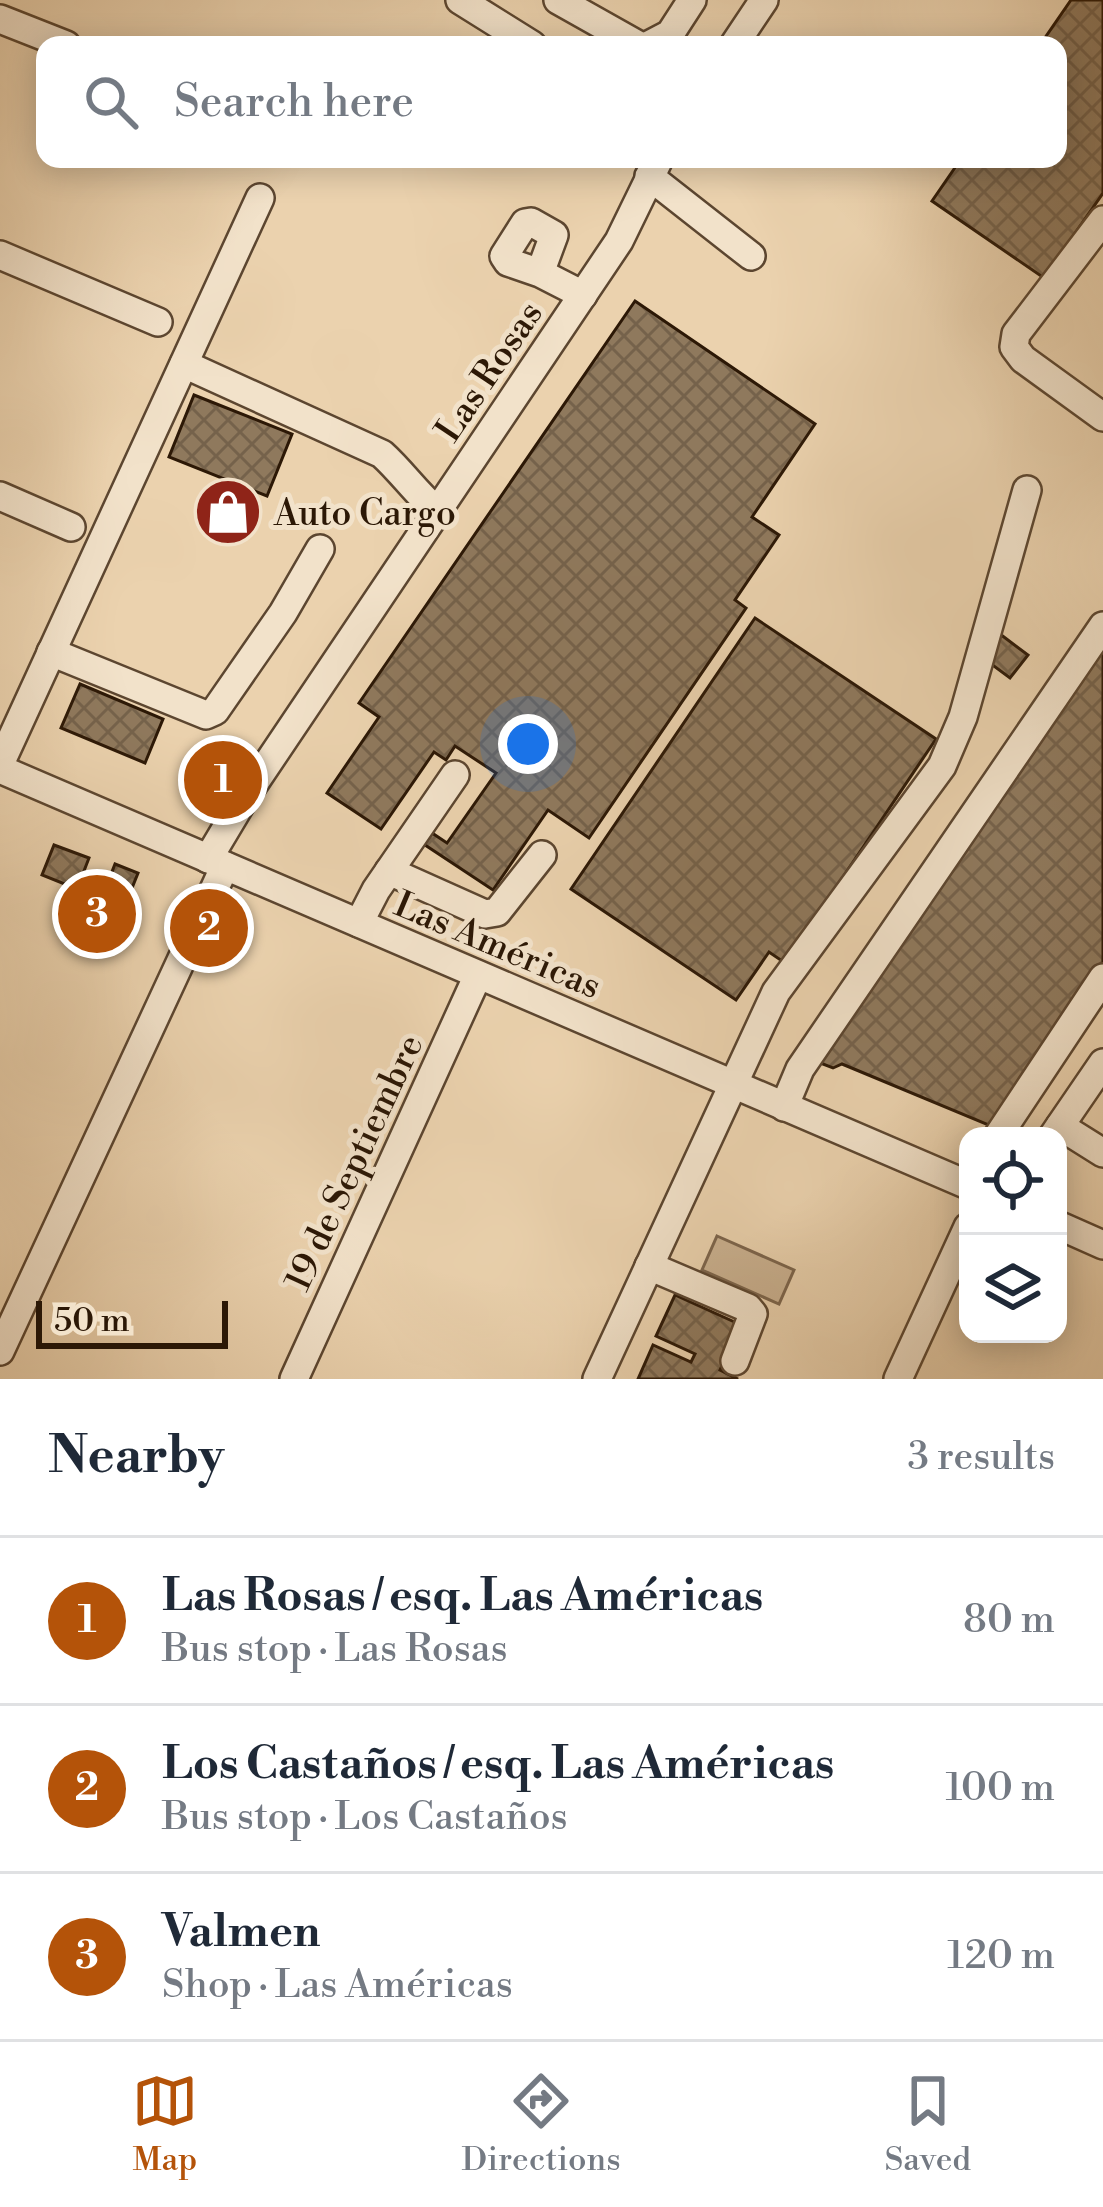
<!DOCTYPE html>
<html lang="en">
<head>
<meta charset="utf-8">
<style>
  :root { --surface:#fff; --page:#f2f2f3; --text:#1f2937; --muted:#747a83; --line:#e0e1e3; --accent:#b45309 }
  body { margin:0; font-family:"Libre Bodoni",serif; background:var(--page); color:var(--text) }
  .controls { position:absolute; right:36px; bottom:36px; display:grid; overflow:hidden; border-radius:24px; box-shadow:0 6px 30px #0003 }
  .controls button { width:108px; height:108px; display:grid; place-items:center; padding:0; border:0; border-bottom:3px solid var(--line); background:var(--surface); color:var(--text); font:60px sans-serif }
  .scale { position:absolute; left:36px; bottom:30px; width:192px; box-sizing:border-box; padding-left:12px; border:6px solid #2c1806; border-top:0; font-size:33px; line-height:42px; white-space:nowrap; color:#2c1806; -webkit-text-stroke:9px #f2e2ca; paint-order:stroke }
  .you { position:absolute; left:528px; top:744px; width:42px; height:42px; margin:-30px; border:9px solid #fff; border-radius:50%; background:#1a73e8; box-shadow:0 0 0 18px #1a73e833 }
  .badge { display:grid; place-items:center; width:78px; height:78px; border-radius:50%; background:var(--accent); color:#fff; font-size:39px; font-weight:700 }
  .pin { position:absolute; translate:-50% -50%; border:6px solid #fff; box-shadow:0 3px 12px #0006 }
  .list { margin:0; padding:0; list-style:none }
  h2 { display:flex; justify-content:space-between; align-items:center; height:156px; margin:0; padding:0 48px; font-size:51px }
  h2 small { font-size:39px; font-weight:400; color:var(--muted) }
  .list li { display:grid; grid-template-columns:78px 1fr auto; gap:36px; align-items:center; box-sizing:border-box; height:168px; padding:0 48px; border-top:3px solid var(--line) }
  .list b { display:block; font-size:45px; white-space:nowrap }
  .list p { margin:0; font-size:39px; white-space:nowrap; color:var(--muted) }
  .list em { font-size:39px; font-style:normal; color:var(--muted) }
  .icon { flex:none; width:66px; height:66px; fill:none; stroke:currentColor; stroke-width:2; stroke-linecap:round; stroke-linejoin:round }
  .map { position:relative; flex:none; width:1103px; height:1379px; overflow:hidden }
  .search { position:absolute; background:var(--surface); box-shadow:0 6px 30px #0003; left:36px; right:36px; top:36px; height:132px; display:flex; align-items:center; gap:30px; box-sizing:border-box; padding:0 42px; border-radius:24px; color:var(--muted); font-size:45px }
  .sheet { height:660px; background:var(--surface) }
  nav { display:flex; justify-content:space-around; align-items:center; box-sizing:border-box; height:168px; border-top:3px solid var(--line); background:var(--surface); font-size:33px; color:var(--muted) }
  nav a { display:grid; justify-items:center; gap:6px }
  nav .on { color:var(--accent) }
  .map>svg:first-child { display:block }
  .park { fill:#cbb291; stroke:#7c654c; stroke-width:3 }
  .building { fill:url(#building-cross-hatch); stroke:#2c1806; stroke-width:3 }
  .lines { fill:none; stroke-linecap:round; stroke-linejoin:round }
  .minor-casing { stroke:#5c4630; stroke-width:32 }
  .minor { stroke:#f2e2ca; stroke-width:27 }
  .labels { text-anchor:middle; stroke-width:10; stroke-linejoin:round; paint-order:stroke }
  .street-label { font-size:36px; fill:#2c1806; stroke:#f2e2ca }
  .poi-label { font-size:36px; fill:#2c1806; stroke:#f2e2ca; text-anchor:start }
</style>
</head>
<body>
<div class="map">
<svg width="1103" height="1379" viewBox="0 0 1103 1379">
  <defs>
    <pattern id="building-cross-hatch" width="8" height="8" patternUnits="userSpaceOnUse" patternTransform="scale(3)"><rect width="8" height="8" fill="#8f795d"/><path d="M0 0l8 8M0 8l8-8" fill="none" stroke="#75624b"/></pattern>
  </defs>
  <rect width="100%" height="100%" fill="#ebd2ae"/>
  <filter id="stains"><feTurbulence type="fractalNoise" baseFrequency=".00167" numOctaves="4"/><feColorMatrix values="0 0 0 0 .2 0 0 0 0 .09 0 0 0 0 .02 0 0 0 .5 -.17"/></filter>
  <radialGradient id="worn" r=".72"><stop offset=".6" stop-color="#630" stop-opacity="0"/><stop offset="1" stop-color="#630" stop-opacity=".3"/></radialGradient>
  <path class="park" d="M717,1236l77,34 -15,34 -77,-34z"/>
  <g class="building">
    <path d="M1071,0h32v193l-59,85 -112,-77 29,-42h97v-114h-18z"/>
    <path d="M635,301l180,123 -63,93 27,18 -44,65 11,8 -157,230 -41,-28 -55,80 -71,-47 7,-12 18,12 49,-70 -41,-27 -9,14 -12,-8 -53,77 -54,-36 52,-76 -20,-14z"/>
    <path d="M194,395l98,39 -25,62 -98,-39z"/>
    <path d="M755,618l181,121 -151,224 -16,-11 -33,48 -165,-111z"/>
    <path d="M1000,634l28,21 -18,23 -27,-20z"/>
    <path d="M1103,641v333l-105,155 -156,-65 -9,4 -18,-7z"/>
    <path d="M80,684l83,35 -18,44 -84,-35z"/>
    <path d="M54,845l35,13 -12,31 -35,-14z"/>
    <path d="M115,864l23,9 -29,72 -43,-17 15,-37 20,9z"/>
    <path d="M675,1295l66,30 -21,45 18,9h-100l15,-34 38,17 4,-8 -39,-18z"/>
  </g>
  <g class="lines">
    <g class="minor-casing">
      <g id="minor">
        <path d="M460,0l72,45"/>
        <path d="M558,0l80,45"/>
        <path d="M0,19l66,26"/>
        <path d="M649,45l21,-11 22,-34"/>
        <path d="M734,45l30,-45"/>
        <path d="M649,176l102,80"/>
        <path d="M1103,220l-87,114 -2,13 9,12 80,58"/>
        <path d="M0,255l158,67"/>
        <path d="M540,273l14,-38 -23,-13 -6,1 -21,33 4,6 32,11 43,22"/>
        <path d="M184,364l198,90c20,18 34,39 55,57"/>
        <path d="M0,496l71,31"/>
        <path d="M51,652l155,63 9,-4 68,-98 37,-64"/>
        <path d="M0,764l260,-566"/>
        <path d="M0,769l968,416"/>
        <path d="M208,859l37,-62 374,-556 40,-82"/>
        <path d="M389,871l96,43 12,-2 45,-57"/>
        <path d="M359,923l17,-33 79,-115"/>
        <path d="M784,1107l16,-38 303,-443"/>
        <path d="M1060,1126l43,27"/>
        <path d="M998,1136l105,-158"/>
        <path d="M1053,1136l50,-73"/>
        <path d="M1058,1225l45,20"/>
        <path d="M649,1266l99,42 5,6 -18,47"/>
        <path d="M0,1351l225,-485"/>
        <path d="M294,1379l184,-404"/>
        <path d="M597,1379l179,-387 166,-226 21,-49 64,-227"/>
        <path d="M898,1379l70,-152"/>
      </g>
    </g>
    <use href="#minor" class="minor"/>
  </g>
  <defs>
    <g id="shop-disc" transform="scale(3.45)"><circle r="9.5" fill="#8f2418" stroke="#f2e2ca"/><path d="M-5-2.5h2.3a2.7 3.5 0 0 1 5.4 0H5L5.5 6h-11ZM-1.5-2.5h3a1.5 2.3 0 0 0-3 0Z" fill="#fff"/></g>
  </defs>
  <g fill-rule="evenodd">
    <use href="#shop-disc" x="228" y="512"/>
  </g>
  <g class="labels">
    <g class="street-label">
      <text transform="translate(488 371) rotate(-56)" y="13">Las Rosas</text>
      <text transform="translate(498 944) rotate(23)" y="13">Las Américas</text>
      <text transform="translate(353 1162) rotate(-65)" y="13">19 de Septiembre</text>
    </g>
    <g class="poi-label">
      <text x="274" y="525">Auto Cargo</text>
    </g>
  </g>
  <rect width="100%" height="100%" filter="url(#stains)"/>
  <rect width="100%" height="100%" fill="url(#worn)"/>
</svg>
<div class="controls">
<button><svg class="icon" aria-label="locate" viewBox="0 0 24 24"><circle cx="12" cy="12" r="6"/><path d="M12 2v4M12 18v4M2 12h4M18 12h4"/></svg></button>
<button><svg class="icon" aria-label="layers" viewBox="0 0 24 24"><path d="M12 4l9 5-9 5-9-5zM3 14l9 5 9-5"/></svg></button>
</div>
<div class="scale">50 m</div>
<div class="you"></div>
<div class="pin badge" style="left:223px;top:780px">1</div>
<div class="pin badge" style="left:209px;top:928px">2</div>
<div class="pin badge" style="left:97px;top:914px">3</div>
<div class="search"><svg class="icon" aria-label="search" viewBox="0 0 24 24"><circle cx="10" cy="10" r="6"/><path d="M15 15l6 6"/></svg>Search here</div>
</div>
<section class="sheet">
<h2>Nearby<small>3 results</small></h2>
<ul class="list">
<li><span class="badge">1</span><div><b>Las Rosas / esq. Las Américas</b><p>Bus stop · Las Rosas</p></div><em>80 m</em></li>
<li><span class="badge">2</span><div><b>Los Castaños / esq. Las Américas</b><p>Bus stop · Los Castaños</p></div><em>100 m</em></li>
<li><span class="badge">3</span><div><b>Valmen</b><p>Shop · Las Américas</p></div><em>120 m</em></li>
</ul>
</section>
<nav>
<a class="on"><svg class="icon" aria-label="map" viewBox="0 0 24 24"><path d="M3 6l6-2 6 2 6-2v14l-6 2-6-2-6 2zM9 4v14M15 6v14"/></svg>Map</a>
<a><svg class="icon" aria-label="directions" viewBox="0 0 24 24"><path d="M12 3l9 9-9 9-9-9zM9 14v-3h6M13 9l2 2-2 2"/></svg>Directions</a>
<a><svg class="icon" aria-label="saved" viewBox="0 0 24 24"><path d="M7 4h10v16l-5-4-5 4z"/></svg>Saved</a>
</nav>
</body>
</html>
